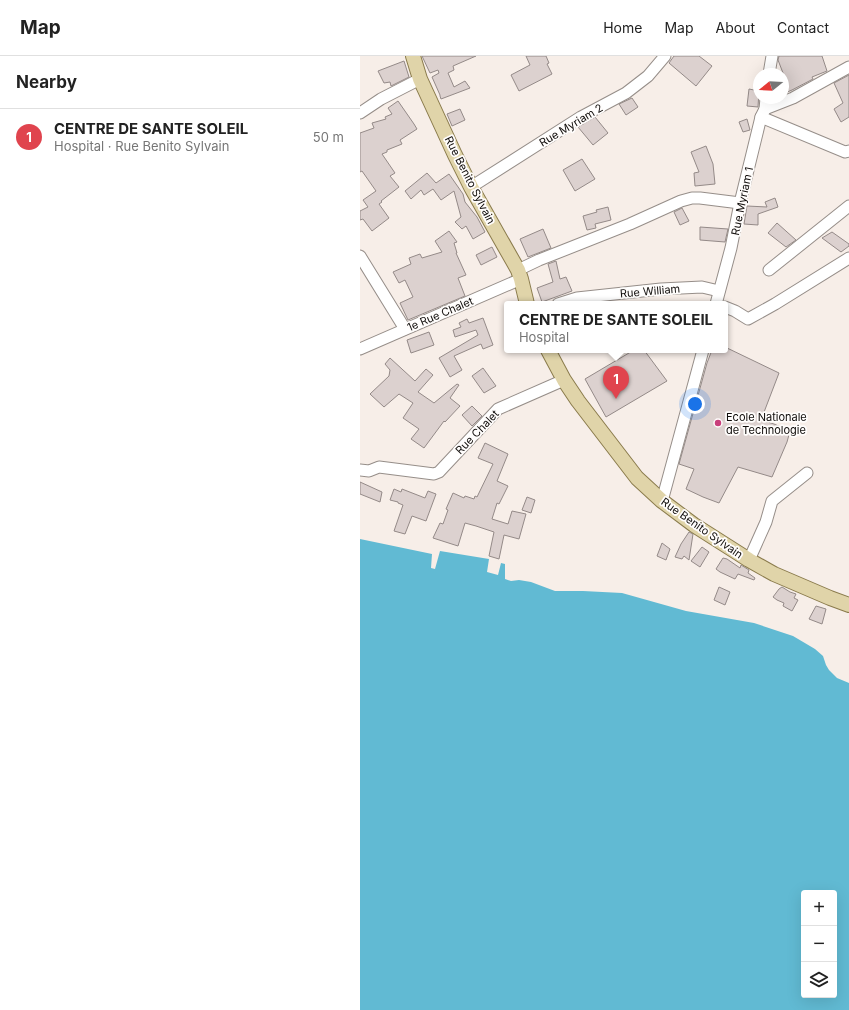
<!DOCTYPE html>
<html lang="en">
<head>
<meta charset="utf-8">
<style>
  :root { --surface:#fff; --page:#f6f6f6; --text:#222; --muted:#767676; --line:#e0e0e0; --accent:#c83f7b }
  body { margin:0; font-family:Inter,sans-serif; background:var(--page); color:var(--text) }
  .controls { position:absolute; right:12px; bottom:12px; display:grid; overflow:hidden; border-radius:4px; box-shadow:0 4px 16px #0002 }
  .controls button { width:36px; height:36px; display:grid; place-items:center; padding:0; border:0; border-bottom:1px solid var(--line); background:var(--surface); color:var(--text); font:20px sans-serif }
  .compass { position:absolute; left:393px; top:12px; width:36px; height:36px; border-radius:50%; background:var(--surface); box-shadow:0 4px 16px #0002; rotate:252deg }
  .you { position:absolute; left:335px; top:348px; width:14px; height:14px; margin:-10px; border:3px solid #fff; border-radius:50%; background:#1a73e8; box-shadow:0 0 0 6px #1a73e833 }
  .badge { display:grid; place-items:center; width:26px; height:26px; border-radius:50%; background:var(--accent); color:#fff; font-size:13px; font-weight:700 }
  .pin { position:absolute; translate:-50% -33px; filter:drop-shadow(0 1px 2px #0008) }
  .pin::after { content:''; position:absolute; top:21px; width:14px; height:12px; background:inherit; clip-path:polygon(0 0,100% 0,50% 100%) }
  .popup { position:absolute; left:144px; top:245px; width:224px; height:52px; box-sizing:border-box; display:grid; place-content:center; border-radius:4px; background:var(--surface); filter:drop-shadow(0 1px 3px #0005); font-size:13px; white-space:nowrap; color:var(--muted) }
  .popup b { font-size:15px; color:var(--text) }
  .popup::after { content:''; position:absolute; left:50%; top:100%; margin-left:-8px; border:8px solid transparent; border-top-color:var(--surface) }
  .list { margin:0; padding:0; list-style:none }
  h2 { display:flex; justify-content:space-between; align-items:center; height:52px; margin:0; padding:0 16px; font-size:17px }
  h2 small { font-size:13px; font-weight:400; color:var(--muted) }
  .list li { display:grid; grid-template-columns:26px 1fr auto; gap:12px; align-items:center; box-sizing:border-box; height:56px; padding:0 16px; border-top:1px solid var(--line) }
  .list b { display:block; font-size:15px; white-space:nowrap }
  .list p { margin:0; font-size:13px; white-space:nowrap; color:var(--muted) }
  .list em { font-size:13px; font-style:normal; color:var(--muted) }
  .icon { flex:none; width:22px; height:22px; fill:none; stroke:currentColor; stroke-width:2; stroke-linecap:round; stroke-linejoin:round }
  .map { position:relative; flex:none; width:489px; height:954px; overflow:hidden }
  header { display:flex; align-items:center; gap:24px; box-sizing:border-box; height:56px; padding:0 20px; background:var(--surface); border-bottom:1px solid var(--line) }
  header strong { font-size:19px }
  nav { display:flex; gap:22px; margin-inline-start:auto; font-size:14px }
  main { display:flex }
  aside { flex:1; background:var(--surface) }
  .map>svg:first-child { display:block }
  .water { fill:#61bad3; fill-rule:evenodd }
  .building { fill:#dcd1cf; stroke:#948a88 }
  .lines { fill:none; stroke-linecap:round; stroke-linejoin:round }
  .minor-casing { stroke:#968e89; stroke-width:13 }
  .major-casing { stroke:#8a7b4c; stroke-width:16 }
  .minor { stroke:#fff; stroke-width:11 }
  .major { stroke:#e0d4a9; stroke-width:14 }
  .poi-dot { fill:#c83f7b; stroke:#fffdfc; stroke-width:1.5 }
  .labels { text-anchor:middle; stroke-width:3.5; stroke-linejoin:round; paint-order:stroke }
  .street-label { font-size:11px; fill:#0e0b09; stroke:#fffdfc }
  .poi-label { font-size:11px; fill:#0e0b09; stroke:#fffdfc; text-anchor:start }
</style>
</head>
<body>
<header>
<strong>Map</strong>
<nav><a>Home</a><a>Map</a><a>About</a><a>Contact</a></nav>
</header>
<main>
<aside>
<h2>Nearby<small></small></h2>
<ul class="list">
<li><span class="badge" style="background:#e0444e">1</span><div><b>CENTRE DE SANTE SOLEIL</b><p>Hospital · Rue Benito Sylvain</p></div><em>50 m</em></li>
</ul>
</aside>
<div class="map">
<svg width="489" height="954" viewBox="0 0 489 954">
  <rect width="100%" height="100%" fill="#f7eee8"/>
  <path class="water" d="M0,483l72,15 -1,14 4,1 5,-18 49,8 -2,13 11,3 3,-12 4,1v15l6,2 8,-1 12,2 24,9h28l39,2 64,18 68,12 39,13 22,13 8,7 3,9 3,5 8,8 12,5v327h-489zM444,837h30v102h-30z"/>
  <g class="building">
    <path d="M62,0h54l-23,10 1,4 -6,3 6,14 11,-6 5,7 -29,11 -1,-3v-1l-8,-18 7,-4 -1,-3 -8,3z"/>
    <path d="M166,0h20l3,7 -2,1 5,10 -33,17 -8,-16 19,-10z"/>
    <path d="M314,0h25l13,10 -16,20 -27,-23z"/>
    <path d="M419,0h43l5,15 -15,6 1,2 -21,11 -7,3 -2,-5v-15l-5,-13z"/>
    <path d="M44,5l5,16 -18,9 -1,-4 -6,1 -6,-12z"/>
    <path d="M489,19v42l-8,5 -7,-13 9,-6 -9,-20z"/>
    <path d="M389,33l10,2 -1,16 -11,-1z"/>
    <path d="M272,42l6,9 -12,8 -7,-11z"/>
    <path d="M38,45l16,23 3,5 -17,11 2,4 -15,6v2l-5,2 13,19 -5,3 9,11 -18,14 1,1 -3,2 10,14 -17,13 -9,-12 -3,1v-9l8,-4 -5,-7 13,-9 -14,-20 -2,1v-39l14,-5 -2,-5 14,-4 -1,-2 7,-3 -4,-6z"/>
    <path d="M100,53l5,11 -13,6 -5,-12z"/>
    <path d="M235,61l13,16 -15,12 -15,-18z"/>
    <path d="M387,63l3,11 -7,2 -4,-10z"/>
    <path d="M346,90l7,18 2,20 -20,2 -1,-13 5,-1 -8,-20z"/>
    <path d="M222,103l13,20 -20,12 -12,-21z"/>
    <path d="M67,117l9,10 13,-9 14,20 2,8 12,15 8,15 -12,7 -7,-13 -4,3 -7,-7 6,-5 -7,-26 -13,9 -8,-11 -9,6 -3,-5 -10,9 -6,-8z"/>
    <path d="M415,142l3,9 -20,7v11l-14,-1 3,-18 20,1 -2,-5z"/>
    <path d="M248,151l3,13 -16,4 1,4 -9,2 -4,-14 14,-4 -1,-2z"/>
    <path d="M322,152l7,13 -9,4 -6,-13z"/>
    <path d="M417,167l19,17 -10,7 -18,-14z"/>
    <path d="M340,171l28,2 -3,13 -25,-2z"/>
    <path d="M183,173l8,19 -23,9 -8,-18z"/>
    <path d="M89,175l8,11 -3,1 3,10h-1l10,22 -8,3 7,18 -57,24 -8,-17 13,-6 -8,-17 -6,3 -6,-11 18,-8 -2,-6 11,-4 2,4 20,-6 -7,-11z"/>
    <path d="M472,176l17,12v2l-8,6 -19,-14z"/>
    <path d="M132,191l5,10 -16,8 -5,-10z"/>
    <path d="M196,205l4,18 6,-2 6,14 -30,11 -5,-14 16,-6 -5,-18z"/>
    <path d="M123,262l10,27 -10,4 -2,-5 -27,12 8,14 -12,7 -11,-19 39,-23 -2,-5 -21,7 -2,-7 8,-3 -2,-4 8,-4 2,4z"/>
    <path d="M69,276l5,13 -23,8 -4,-13z"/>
    <path d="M365,291l54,26 -18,47 13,4 16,7 -3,11 -15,35 -34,-10 -19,36 -16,-6 -17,-8 8,-20 -15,-5 28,-101 5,-13h13z"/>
    <path d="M274,294h10l23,31 -61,36 -21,-38z"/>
    <path d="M30,302l25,23 11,-12 7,6 -15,17 16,11 23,-19 2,1 -9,13 10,8 -15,16 -1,-1 -20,27 -13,-9 8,-10 -16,-11 10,-15 -14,-9 -15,13 -14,-13 19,-18 1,-6 -5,-6z"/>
    <path d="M123,312l13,18 -12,7 -12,-17z"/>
    <path d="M112,350l10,10 -10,10 -10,-11z"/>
    <path d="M125,387l23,11 -11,27 11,5 -9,18 -2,-1 -5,16 16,5 4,-13 14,3 -7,25 -15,-4 -5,24 -10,-3 5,-24 -18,-6 -11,-3 -7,23 -25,-8 7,-15 3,1 5,-14 -2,-1 7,-16 11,5 1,-2 9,3 1,-3 2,1 16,-33 -15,-6z"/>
    <path d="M0,426l22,10 -2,10 -20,-8z"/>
    <path d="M34,433l7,3 1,-3 23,9 3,-7 8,3 -10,27 -14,-5 -7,18 -11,-3 9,-26 -5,-2v-1l-8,-2z"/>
    <path d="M167,441l8,3 -4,13 -9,-3z"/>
    <path d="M329,476l4,2 -4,26 -5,-4 -2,3 -7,-2 6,-13z"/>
    <path d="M302,487l8,6 -4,11 -9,-4z"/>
    <path d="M342,491l7,5 -9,15 -9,-6z"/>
    <path d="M363,502l4,1 13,9 1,-3 8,5 -1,3 7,5 -1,2 -16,-6 -3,5 -15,-7 -4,-3z"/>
    <path d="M359,531l11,5 -5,13 -11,-5z"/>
    <path d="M422,531l8,5 6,2 -2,4 4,2 -6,11 -9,-5 1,-3 -7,-3 -4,-3 6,-8z"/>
    <path d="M456,550l10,3 -4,15 -13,-5z"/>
  </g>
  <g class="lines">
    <g class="minor-casing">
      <g id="minor">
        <path d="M409,18l3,-18"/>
        <path d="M405,53l28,-11 56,-31"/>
        <path d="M0,57l21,-14 39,-20"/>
        <path d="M401,61l84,35 4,-1"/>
        <path d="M111,131l110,-70 45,-24 22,-17 17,-20"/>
        <path d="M0,200l45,73"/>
        <path d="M158,214l21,-10 91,-36 51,-23 11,-3h8l40,5"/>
        <path d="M409,214l80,-64"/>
        <path d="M198,248l19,-6 84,-9 41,-2 17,4"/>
        <path d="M356,248l15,-56 9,-45 21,-86 4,-8 1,-11"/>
        <path d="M365,251l10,4 13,8 27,-15 74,-46"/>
        <path d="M0,293l161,-70"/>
        <path d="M0,414l9,1 10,-4 55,7 5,-2 59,-63 66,-29"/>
        <path d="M302,445l41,-151"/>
        <path d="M389,504l17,-38 6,-21 35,-28"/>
      </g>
    </g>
    <g class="major-casing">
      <g id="major">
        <path d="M53,0l7,23 35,76 16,32 47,83 3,9 6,25"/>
        <path d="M188,294l16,30 14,21 59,77 25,23 32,24 55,35 25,14 56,24 19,7"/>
      </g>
    </g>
    <use href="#minor" class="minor"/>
    <use href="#major" class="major"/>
  </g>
  <circle class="poi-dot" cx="358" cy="367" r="4"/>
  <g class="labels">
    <g class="street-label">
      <text transform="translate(211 69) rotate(-31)" y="4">Rue Myriam 2</text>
      <text transform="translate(110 124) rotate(63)" y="4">Rue Benito Sylvain</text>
      <text transform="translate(382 145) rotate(-78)" y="4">Rue Myriam 1</text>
      <text transform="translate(290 235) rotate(-5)" y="4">Rue William</text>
      <text transform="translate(80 258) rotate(-23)" y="4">1e Rue Chalet</text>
      <text transform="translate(117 376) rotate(-46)" y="4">Rue Chalet</text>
      <text transform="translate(342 472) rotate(35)" y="4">Rue Benito Sylvain</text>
    </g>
    <g class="poi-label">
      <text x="366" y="365">Ecole Nationale<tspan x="366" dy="13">de Technologie</tspan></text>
    </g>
  </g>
</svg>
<div class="controls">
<button>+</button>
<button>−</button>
<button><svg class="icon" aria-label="layers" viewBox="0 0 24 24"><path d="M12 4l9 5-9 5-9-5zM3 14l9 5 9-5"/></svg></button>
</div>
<svg class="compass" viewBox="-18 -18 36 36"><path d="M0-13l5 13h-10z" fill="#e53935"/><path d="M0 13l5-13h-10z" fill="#767676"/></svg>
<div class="you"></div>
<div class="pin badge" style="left:256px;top:343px;background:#e0444e">1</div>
<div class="popup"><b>CENTRE DE SANTE SOLEIL</b>Hospital</div>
</div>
</main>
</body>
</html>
